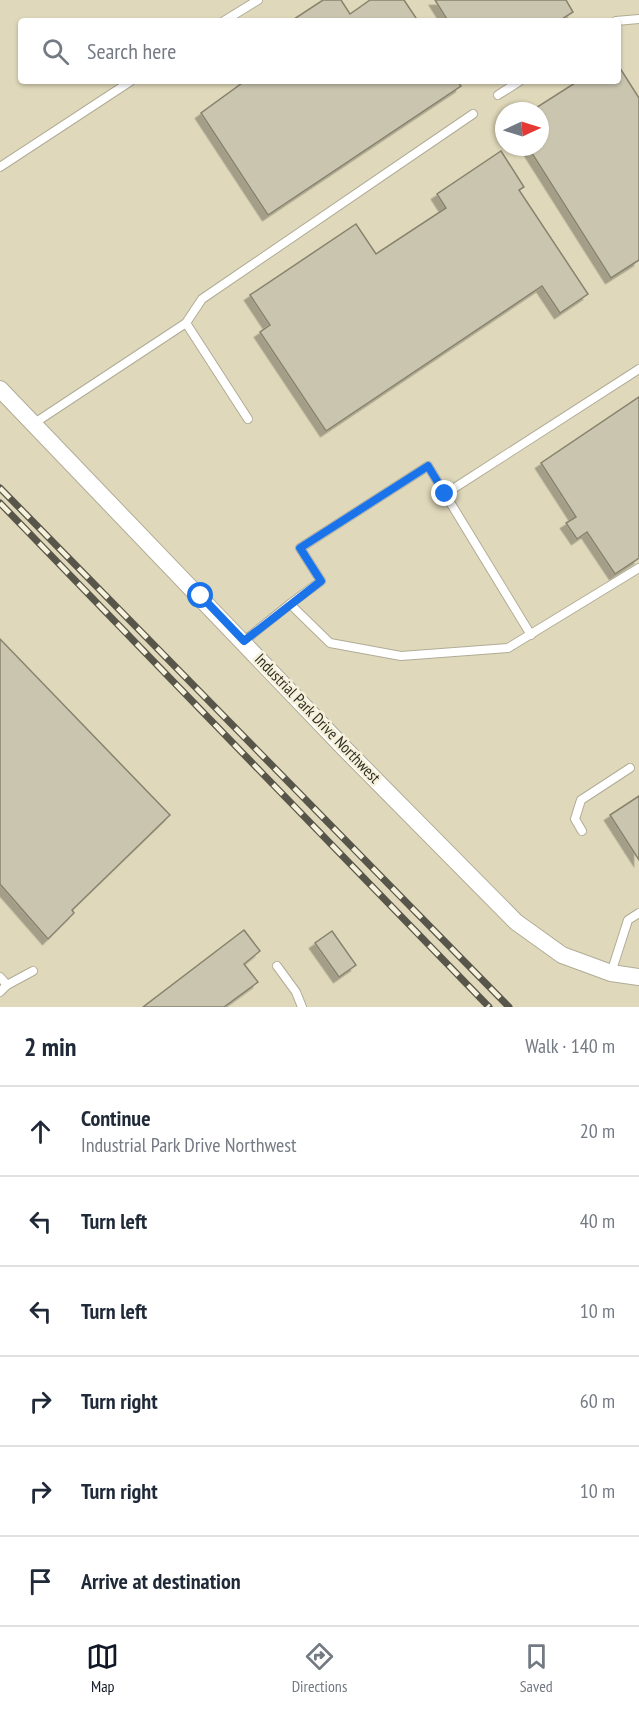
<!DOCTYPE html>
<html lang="en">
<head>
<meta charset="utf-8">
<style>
  :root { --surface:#fff; --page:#f6f6f7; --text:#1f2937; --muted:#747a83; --line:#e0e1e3; --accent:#111827 }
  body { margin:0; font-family:"PT Sans Narrow",sans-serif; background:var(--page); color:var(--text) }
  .compass { position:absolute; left:495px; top:102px; width:54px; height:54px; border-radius:50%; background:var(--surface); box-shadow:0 2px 4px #0004; rotate:86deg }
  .stop { position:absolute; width:18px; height:18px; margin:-14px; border:4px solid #1a73e8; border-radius:50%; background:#fff }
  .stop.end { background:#1a73e8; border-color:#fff; box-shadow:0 2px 6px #0008 }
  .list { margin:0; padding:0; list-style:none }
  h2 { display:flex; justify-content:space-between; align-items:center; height:78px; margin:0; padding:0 24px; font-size:26px }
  h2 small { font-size:20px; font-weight:400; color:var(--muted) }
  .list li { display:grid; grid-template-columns:39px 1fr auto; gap:18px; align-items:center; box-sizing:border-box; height:90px; padding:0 24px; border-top:2px solid var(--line) }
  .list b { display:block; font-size:22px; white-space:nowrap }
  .list p { margin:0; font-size:20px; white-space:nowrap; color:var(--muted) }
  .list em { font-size:20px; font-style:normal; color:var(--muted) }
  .icon { flex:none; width:33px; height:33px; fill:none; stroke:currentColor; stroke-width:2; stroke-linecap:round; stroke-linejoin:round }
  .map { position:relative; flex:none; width:639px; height:1007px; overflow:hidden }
  .search { position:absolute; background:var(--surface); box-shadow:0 2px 4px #0004; left:18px; right:18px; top:18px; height:66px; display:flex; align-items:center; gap:15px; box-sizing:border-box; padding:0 21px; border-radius:6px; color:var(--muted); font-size:22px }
  .sheet { height:618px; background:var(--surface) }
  nav { display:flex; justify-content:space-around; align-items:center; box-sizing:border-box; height:84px; border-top:2px solid var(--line); background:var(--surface); font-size:16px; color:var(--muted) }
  nav a { display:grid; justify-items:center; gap:3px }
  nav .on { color:var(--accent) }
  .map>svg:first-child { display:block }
  .built { fill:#dfd8ba; fill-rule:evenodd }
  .building { fill:#cac5af; stroke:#88836e; stroke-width:1.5; filter:url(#shadow) }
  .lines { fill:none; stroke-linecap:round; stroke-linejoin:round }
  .service-casing { stroke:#b1ac97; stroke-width:10 }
  .minor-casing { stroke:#b1ac97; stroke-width:18 }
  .service { stroke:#fff; stroke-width:8 }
  .minor { stroke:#fff; stroke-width:16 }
  .rail-casing { stroke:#58564a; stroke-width:7 }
  .rail { stroke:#f6f1da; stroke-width:4.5; stroke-dasharray:14; stroke-linecap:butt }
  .route { stroke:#1a73e8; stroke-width:8 }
  .labels { text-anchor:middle; stroke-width:5; stroke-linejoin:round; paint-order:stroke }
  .street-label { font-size:16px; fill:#2f2d24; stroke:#f6f1da }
</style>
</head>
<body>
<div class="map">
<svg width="639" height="1007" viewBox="0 0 639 1007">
  <defs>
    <filter id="shadow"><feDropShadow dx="-5.5" dy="5.5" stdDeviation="0" flood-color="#0004"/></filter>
  </defs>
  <rect width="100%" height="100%" fill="#e9e4cd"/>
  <path class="built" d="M0,0h639v1007h-639zM21,21h597v60h-597zM504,111h36v36h-36z"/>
  <g class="building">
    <path d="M323,0h18l9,14 20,-14h34l14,21h-127z"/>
    <path d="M435,0h131l7,12 -14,9h-111z"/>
    <path d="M618,65l21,33v162l-28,18 -83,-131h12v-36h-9l47,-30h40z"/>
    <path d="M245,81h212l4,5 -193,129 -67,-102z"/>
    <path d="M501,151l23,36 -5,3 69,104 -28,19 -18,-27 -216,145 -66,-99 10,-7 -20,-30 106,-71 20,30 70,-46 -9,-14z"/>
    <path d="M639,397v161l-24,16 -28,-42 -10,7 -11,-16 10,-6 -35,-54z"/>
    <path d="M0,639l170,176 -98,95 2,3 -26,26 -48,-55z"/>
    <path d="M639,796v64l-29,-45z"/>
    <path d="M244,930l16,21 -16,13 14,18 -34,25h-81z"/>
    <path d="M332,931l24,34 -17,12 -24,-34z"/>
  </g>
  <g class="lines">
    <g class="service-casing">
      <g id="service">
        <path d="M224,21l34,-21"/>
        <path d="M616,21l23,-2"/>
        <path d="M498,95l22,-14"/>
        <path d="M0,167l131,-86"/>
        <path d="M186,323l16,-24 271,-185"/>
        <path d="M33,424l153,-101 62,96"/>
        <path d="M445,494l194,-125"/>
        <path d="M290,604l31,-23 -21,-33 128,-82 103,169"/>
        <path d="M244,641l46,-37 40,39 71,13 107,-8 131,-80"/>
        <path d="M582,831l-7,-12 6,-19 49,-32"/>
        <path d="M277,966l19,26 6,15"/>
        <path d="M611,973l17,-53 11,-7"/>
        <path d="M0,977l7,8"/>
        <path d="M0,992l7,-7 26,-14"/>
      </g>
    </g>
    <g class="minor-casing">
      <path id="minor" d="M0,389l344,359 172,174 46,33 49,18 28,4"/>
    </g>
    <use href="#service" class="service"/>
    <use href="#minor" class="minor"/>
    <g class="rail-casing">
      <g id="rail">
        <path d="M0,488l509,519"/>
        <path d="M0,503l489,504"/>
      </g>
    </g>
    <use href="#rail" class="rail"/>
  </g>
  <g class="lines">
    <path class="route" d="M201,596l43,45 77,-60 -21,-33 128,-82 17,28"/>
  </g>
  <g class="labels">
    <g class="street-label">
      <text transform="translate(318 718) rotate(46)" y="6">Industrial Park Drive Northwest</text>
    </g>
  </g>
</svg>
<svg class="compass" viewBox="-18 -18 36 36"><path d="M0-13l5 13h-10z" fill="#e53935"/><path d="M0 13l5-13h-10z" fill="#747a83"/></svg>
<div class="stop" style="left:201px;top:596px"></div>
<div class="stop end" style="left:445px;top:494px"></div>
<div class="search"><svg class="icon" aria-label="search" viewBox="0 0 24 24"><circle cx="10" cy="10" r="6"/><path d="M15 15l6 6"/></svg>Search here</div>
</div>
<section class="sheet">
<h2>2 min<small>Walk · 140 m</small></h2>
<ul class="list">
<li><svg class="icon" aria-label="ahead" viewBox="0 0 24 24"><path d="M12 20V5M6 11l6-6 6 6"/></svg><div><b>Continue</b><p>Industrial Park Drive Northwest</p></div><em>20 m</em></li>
<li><svg class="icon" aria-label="left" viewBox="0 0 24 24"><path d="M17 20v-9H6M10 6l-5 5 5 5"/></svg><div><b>Turn left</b></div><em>40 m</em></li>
<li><svg class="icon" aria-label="left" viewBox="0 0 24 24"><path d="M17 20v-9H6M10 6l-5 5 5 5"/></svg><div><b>Turn left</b></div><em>10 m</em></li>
<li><svg class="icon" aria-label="right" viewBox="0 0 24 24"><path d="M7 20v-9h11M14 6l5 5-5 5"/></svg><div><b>Turn right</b></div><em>60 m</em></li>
<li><svg class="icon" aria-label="right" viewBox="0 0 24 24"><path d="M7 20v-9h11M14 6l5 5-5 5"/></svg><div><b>Turn right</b></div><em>10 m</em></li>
<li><svg class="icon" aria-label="arrive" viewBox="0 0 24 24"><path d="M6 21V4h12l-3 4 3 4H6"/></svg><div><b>Arrive at destination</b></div></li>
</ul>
</section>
<nav>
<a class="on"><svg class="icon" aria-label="map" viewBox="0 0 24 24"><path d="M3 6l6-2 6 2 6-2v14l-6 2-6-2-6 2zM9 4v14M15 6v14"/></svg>Map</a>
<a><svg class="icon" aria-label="directions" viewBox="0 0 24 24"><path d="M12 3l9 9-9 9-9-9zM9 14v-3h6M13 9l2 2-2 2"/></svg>Directions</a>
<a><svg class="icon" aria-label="saved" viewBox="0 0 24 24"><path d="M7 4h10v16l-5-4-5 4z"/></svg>Saved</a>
</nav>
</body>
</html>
